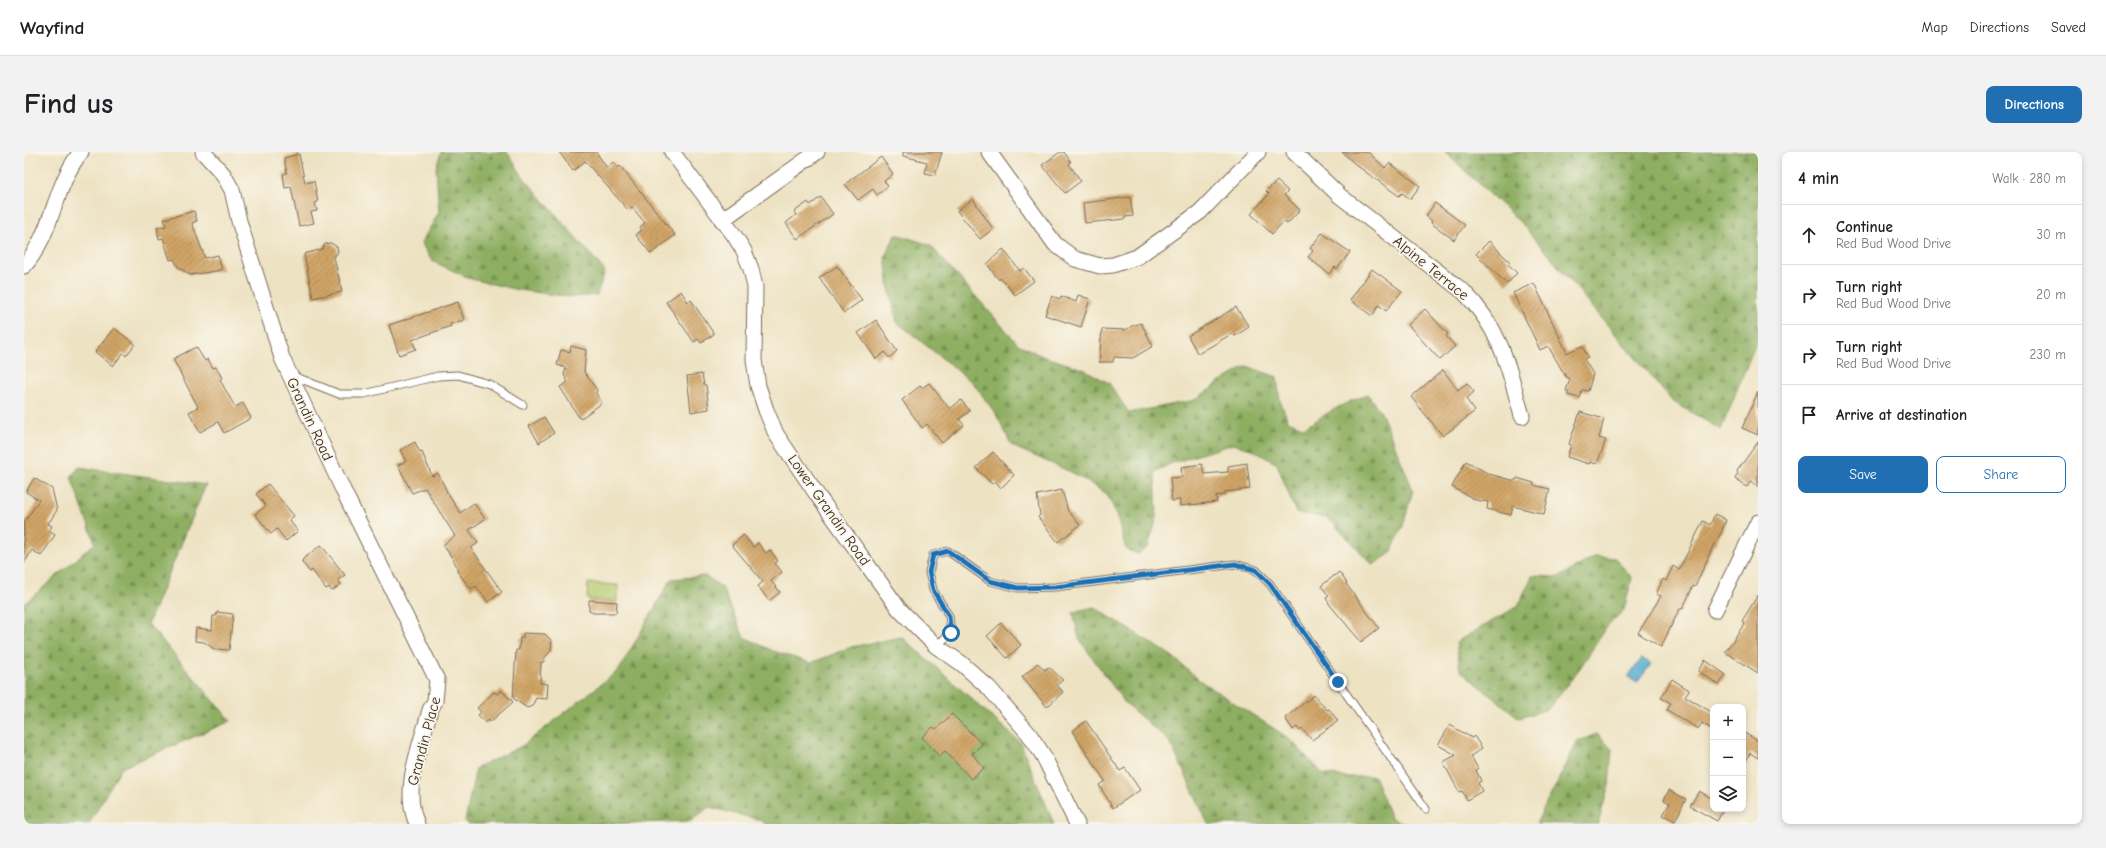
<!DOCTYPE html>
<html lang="en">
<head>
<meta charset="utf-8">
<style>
  :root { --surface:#fff; --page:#f2f2f2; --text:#202124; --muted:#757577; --line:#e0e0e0; --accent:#1f6fb2 }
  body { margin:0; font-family:"Comic Neue",sans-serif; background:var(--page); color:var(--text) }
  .controls { position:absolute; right:12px; bottom:12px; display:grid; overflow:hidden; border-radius:8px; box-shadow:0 2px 6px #0003 }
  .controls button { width:36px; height:36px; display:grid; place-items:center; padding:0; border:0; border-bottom:1px solid var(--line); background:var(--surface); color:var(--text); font:20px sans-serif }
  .stop { position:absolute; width:12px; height:12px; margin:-9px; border:3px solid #1f6fb2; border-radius:50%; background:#fff }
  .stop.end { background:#1f6fb2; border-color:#fff; box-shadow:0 1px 4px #0008 }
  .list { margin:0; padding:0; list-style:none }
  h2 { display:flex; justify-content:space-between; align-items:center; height:52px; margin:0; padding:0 16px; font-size:17px }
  h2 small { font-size:13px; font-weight:400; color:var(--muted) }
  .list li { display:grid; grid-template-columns:26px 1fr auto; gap:12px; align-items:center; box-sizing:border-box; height:60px; padding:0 16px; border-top:1px solid var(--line) }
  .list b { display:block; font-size:15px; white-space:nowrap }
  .list p { margin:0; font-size:13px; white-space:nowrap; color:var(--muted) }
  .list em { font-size:13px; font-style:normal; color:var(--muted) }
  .actions { display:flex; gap:8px; padding:12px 16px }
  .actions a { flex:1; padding:9px 0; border:1px solid var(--accent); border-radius:8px; text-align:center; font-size:14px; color:var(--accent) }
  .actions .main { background:var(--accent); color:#fff }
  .icon { flex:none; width:22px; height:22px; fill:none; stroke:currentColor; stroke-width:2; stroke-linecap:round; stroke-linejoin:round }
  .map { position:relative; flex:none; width:1734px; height:672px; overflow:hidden; border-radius:8px }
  header { display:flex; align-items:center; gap:24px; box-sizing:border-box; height:56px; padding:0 20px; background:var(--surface); border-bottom:1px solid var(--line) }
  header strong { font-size:19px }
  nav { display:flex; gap:22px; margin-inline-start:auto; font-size:14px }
  .intro { display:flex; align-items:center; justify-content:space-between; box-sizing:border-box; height:96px; padding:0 24px }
  h1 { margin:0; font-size:28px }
  .button { padding:10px 18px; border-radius:8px; background:var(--accent); color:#fff; font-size:14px; font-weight:700 }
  main { display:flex; gap:24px; padding:0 24px }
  aside { flex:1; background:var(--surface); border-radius:8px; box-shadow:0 2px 6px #0003 }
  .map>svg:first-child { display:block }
  .grass { fill:#b3cb70; stroke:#777a47 }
  .forest { fill:url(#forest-firs); stroke:#646c40 }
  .water { fill:#51abcf; stroke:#466a76 }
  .building { fill:url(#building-hatch) }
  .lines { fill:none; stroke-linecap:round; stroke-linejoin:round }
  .service-casing { stroke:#796a57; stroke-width:9 }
  .minor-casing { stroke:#796a57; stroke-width:17 }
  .service { stroke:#fff; stroke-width:7 }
  .minor { stroke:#fff; stroke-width:15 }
  .route { stroke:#1f6fb2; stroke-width:5 }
  .labels { text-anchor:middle; stroke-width:3.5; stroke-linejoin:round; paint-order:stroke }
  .street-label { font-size:15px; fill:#3b2a1e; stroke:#fbf7ec }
</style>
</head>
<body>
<header>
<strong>Wayfind</strong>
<nav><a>Map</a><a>Directions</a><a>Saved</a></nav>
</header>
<div class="intro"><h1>Find us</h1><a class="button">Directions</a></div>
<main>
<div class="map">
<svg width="1734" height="672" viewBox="0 0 1734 672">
  <defs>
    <pattern id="forest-firs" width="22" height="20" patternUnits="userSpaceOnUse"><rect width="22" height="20" fill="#8eaf62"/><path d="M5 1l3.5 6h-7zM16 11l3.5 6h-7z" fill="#758f50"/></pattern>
    <pattern id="building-hatch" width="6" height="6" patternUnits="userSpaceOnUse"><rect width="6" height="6" fill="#d0a466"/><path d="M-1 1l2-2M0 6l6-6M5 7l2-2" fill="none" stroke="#aa8653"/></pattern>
  </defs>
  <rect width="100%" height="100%" fill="#fbf7ec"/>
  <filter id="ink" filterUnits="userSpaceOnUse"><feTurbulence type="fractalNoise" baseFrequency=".025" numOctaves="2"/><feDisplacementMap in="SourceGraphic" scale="8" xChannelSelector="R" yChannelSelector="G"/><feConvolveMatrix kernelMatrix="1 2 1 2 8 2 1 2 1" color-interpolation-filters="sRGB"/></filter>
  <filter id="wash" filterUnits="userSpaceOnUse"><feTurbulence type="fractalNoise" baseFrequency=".012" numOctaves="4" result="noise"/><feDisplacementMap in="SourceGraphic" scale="16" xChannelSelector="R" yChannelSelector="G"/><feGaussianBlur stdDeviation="0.9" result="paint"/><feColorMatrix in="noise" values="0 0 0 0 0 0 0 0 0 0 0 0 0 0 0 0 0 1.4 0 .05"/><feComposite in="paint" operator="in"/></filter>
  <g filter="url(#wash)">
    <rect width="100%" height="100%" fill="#ede2c2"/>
    <path class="grass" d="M564,431l30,2 -1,16 -30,-2z"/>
    <g class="forest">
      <path d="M417,0h66l17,26 81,93 -8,24 -25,2 -54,-7 -47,-11 -39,-18 -11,-18 18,-31 -3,-44z"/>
      <path d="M1421,0h313v186l-37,92 -49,-29 -150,-177z"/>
      <path d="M872,82l34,11 88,99 24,12 41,13 26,14 20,30 66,-13 25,-18 27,-16 30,11 3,23 8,21 17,7c20,-14 39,-26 63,-33l13,17 32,78 -10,36 -12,27 -18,12 -45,-47 -32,-5 -19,-49 -26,-15 -18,-5 -61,19 -17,9 2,45 -9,30 -10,7 -12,-5 -10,-36 -9,-19 -34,-21 -61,-27 -16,-32 -23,-31 -76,-61 -8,-34 -4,-32z"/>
      <path d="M55,315l127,18 -58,139 83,97 -110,47 -32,56h-65v-220l71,-61 -24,-66z"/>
      <path d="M1572,404l19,2 17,20 -8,32 -17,17 -27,41 -32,41 -29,9 -59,-48 -4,-28 62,-36 14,-30 27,1z"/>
      <path d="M681,424l17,11 22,50 29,14 38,12 40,-16 51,-10 118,105 34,82h-289l-5,-4 -51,-13 -18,14 -92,3h-132l-2,-4 11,-52 46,-22 97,-76 52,-91z"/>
      <path d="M1070,455l78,49 27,24 91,59 33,35 22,3 29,-1 17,42 16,6h-199l-38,-82 -45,-39 -46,-64 -6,-27z"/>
      <path d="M1573,582l15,15 -3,36 -11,39h-62l42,-83z"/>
    </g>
    <path class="water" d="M1618,506l9,6 -14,19 -9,-6z"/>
    <g id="blocks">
      <g class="building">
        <path d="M535,0h37l11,16 6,-6 5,6 2,-2 55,69 -24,19 -15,-19 6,-5 -2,-3 5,-4 -13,-16 -4,3 -43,-49 -12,10z"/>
        <path d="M879,0h39l-7,23 -10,-2 2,-11 -24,-6z"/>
        <path d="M1036,0h4l7,10 -2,2 12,17 -16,12 -23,-28z"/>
        <path d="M1318,0h26l17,16 4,-5 31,23 -10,13 -8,-6 -3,3 -43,-31z"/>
        <path d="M275,2l6,29 9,-2 4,21 -3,1 2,8 -6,1 3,11 -15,3 -8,-39 -6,1 -2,-14 4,-1 -3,-15z"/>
        <path d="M857,5l12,17 -9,7 4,5 -11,9 -4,-6 -15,11 -13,-16z"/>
        <path d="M1253,29l11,10 -4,4 16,15 -13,14 -3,-3 -12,13 -21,-20 18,-20 -3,-3z"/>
        <path d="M797,45l12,17 -36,25 -11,-16 10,-8 -2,-3 14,-10 2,3z"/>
        <path d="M1106,45l3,19 -8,1v2l-40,4 -2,-20z"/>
        <path d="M949,47l20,30 -13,10 -23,-28z"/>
        <path d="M1411,51l30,22 -11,15 -23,-17 1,-2 -6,-5z"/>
        <path d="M170,59l3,10 -5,2 13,35 13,-3 4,15 -32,5 -12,-8 -4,-8 -4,1 -7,-22 -4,1 -2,-11 9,-2 -2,-7z"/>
        <path d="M1298,81l28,19 -13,17 -2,-2 -6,7 -21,-17 5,-6 -3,-3z"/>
        <path d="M1465,89l21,21 -2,2 9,9 -10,11 -31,-30z"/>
        <path d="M307,91l6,4 1,5 -4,5 8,35 -29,6 -9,-44 18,-5 3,-5z"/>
        <path d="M979,97l17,22 4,-3 10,13 -19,14 -9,-11 -6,-6 -1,2 -12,-16z"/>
        <path d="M813,114l25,34 -18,13 -25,-35z"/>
        <path d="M1348,117l30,22 -16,20 -7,-6 -7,11 -22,-16z"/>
        <path d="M1510,131l33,70 15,-7 6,11 -4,2 9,15 -5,17 -6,-1 -2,8 -13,-3 2,-3 -3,-1 4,-12 -4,-2 -18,-31 -8,4 -27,-57z"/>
        <path d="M657,139l7,11 3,-2 23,34 -13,9 -3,-4 -4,3 -28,-40z"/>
        <path d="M1054,143l12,4 -9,28 -36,-12 7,-19 8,3 1,-3 15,6z"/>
        <path d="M434,150l6,18 -14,4 1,2 -39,14 4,9 -17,6 -10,-30z"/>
        <path d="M1212,155l13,20 -14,9 -2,-3 -35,21 -10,-18z"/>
        <path d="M1401,157l23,25 -2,2 9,10 -15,14 -32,-35z"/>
        <path d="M852,168l21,31 -8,7 -4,-6 -9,7 -18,-26z"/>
        <path d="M1117,171l12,23 -20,12 -19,-1 -1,5h-14l3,-33 24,1 6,-4z"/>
        <path d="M90,176l21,16 -9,12 -3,-3 -10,13 -18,-14z"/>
        <path d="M547,194l15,4 -2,22 13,18 -1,3 6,10 -22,16 -20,-32 8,-5 -4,-7 2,-7 -9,-3 4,-15 9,2z"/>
        <path d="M172,195l9,14 3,-2 5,9 3,-1 6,11 -2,2 15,27 8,-4 8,15 -27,15 -6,-11 -18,10 -11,-20 9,-5 -25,-48z"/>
        <path d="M1419,218l15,20 9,-7 7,9 -8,7 9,12 -32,25 -32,-39z"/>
        <path d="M678,222l2,11h2l3,24 -18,3 -4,-36z"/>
        <path d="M905,231l21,26 11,-9 9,11 -11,8 5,6 -22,18 -15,-19 -5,4 -20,-28 18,-14 2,2z"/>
        <path d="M1734,240v43l-16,-7z"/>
        <path d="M1556,260l24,7 -5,19 7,2 -9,24 -7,-2 -1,2 -22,-7 4,-12 -2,-1z"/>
        <path d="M520,265l10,16 -15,10 -10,-17z"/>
        <path d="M391,290l5,11 2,-1 10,24 6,-3 10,21 12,19 14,-10 11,16 -16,11 9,13 -7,5 31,44 -14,10 -12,-16 -5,3 -14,-18 1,-2 -5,-10 -10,-14 12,-9 -30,-48 -13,5 -14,-28 8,-4 -6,-11z"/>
        <path d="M1734,290v45l-7,-6 -4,6 -12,-8 3,-6 -1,-2z"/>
        <path d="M969,300l21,23 -13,13 -6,-7 -3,3 -16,-16z"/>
        <path d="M1442,309l23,13 22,6h5l1,-2 17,5 -1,2 17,4 -6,25 -31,-8 -2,9 -24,-6 1,-7 -12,-2 -24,-13z"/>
        <path d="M1223,311l3,26 -25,3v3l-9,1 1,6 -37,4v-6l-8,1 -2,-23 12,-1 -1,-10 21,-3 2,10 24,-2v-6z"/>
        <path d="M10,326l18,11 5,21 -9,14 4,2 -3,5 6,4 -14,21 -9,-6 -8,13v-40l15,-23 -13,-8z"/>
        <path d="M244,332l26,32 -5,4 9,11 -12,10 -9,-12 -6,5 -16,-20 11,-8 -10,-12z"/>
        <path d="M1038,338l6,21 12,14 -22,17 -20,-25 2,-2 -3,-20z"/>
        <path d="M1691,362l11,6 -4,11 -7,13h-1l-19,43 -2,-1 -10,22 -4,2 -18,37 -23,-14 23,-37 -5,-2 7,-15 3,2 7,-15 6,4 24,-49 7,4z"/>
        <path d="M720,383l9,12 5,-4 8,10 4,-3 8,11 -3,2 7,9 -11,9 9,11 -11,9 -11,-15 5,-4 -31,-37z"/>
        <path d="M297,393l24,30 -7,5 3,4 -9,7 -3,-4 -3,2 -14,-19 -2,2 -8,-10 1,-3z"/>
        <path d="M1315,420l8,11 -1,1 33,44 -18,14 -31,-37 -4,-7 3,-2 -8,-10z"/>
        <path d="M1734,443v78l-33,-21 20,-29 -3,-2z"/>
        <path d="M565,448l28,2 -1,11h-23l-4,-2z"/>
        <path d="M193,460l16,2 -4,36 -15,-1 -10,-7 -9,-1 1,-13 16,2 1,-14h3z"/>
        <path d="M977,471l20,22 -14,13 -20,-22z"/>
        <path d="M499,481l22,1 7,7 -1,10 -7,7v4h-3l-1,21 8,1 -1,15 -11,-1 -4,8 -5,2 -14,-10 3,-48h3l1,-12h3z"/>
        <path d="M1681,508l21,15 -7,10 -21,-14z"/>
        <path d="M1014,511l6,7 5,-3 14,13 -6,5 6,7 -16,15 -25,-30z"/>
        <path d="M1648,527l17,11 -4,6 28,17v17l-11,-7 -4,6 -31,-19 4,-7 -10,-5z"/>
        <path d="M477,538l12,12 -23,20 -1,-2 -4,3 -7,-8 3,-3 -4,-4 17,-16 3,2z"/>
        <path d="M1290,543l13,15 2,-1 9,12 -26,19 -10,-11 -2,2 -3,-4 -4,3 -8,-12z"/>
        <path d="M928,562l30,30 -10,10 12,14 -13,11 -26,-28 -6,5 -17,-19 11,-10 3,2z"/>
        <path d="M1062,569l34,50 5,-3 15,22 -27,18 -14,-23 6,-4 -33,-50z"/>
        <path d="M1426,573l22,13 2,-2 8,12 -11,8 7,13 -2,1 5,11 -3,2 4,8 -15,9 -5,-9 -3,1 -16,-30 13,-7 -18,-10z"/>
        <path d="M1719,580l15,9v17l-8,-5 -7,14z"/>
        <path d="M1645,638l17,9 -11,22 -12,-6 7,-12 -6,-3z"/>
        <path d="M1675,639l14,8v10h11l-7,12 -27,-15z"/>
      </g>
    </g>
  </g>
  <g filter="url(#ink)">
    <use href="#blocks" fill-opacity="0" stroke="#796a57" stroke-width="1"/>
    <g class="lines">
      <g class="service-casing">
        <g id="service">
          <path d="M267,223l48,19h25l74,-18 20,-1 31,9 34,21"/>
          <path d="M912,494l15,-13 -2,-17 -16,-26 -4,-18 4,-17 15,-4 42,30 28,7 37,-1 180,-23 21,6 14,14 156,225"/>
        </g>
      </g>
      <g class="minor-casing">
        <g id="minor">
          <path d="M179,0l20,22 9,16 7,31 43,137 62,134 93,188 -2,21 -5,9c-9,36 -29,78 -13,114"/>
          <path d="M648,0l62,83 10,16 7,18 4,18 -1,73 4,26 8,24 10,24 42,62 81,113 37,37 25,17 28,25 40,46 14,21 34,69"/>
          <path d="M965,0l66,92 20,15 25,7 13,-1 24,-8 63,-45 58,-60"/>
          <path d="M1270,0l46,44 124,96c38,39 44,74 58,124"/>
          <path d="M698,68l95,-68"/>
          <path d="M0,114c29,-32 30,-81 57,-114"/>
          <path d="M1691,458l43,-88"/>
        </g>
      </g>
      <use href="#service" class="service"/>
      <use href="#minor" class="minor"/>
    </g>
  </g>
  <g class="lines" filter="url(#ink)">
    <path class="route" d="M927,481l-2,-17 -16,-26 -4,-18 4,-17 15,-4 42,30 28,7 37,-1 180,-23 21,6 14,14 68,98"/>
  </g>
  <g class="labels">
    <g class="street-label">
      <text transform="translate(1407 116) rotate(39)" y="5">Alpine Terrace</text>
      <text transform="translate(286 267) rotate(65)" y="5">Grandin Road</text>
      <text transform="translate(805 358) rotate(55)" y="5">Lower Grandin Road</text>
      <text transform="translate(400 589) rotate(-75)" y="5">Grandin Place</text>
    </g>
  </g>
</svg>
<div class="controls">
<button>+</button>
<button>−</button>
<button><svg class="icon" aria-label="layers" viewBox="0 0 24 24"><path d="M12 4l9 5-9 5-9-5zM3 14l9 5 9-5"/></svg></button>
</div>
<div class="stop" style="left:927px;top:481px"></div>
<div class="stop end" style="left:1314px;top:530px"></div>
</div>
<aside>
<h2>4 min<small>Walk · 280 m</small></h2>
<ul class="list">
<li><svg class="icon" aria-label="ahead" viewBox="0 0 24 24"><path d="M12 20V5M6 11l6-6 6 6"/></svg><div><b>Continue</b><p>Red Bud Wood Drive</p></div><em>30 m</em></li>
<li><svg class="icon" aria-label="right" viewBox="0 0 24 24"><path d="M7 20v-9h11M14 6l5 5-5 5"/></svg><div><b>Turn right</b><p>Red Bud Wood Drive</p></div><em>20 m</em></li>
<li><svg class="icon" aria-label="right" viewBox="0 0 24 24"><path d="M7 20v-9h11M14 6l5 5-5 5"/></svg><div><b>Turn right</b><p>Red Bud Wood Drive</p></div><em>230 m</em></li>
<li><svg class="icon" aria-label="arrive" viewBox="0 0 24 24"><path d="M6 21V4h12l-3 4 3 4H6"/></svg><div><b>Arrive at destination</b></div></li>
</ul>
<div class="actions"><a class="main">Save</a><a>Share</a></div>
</aside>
</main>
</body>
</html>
